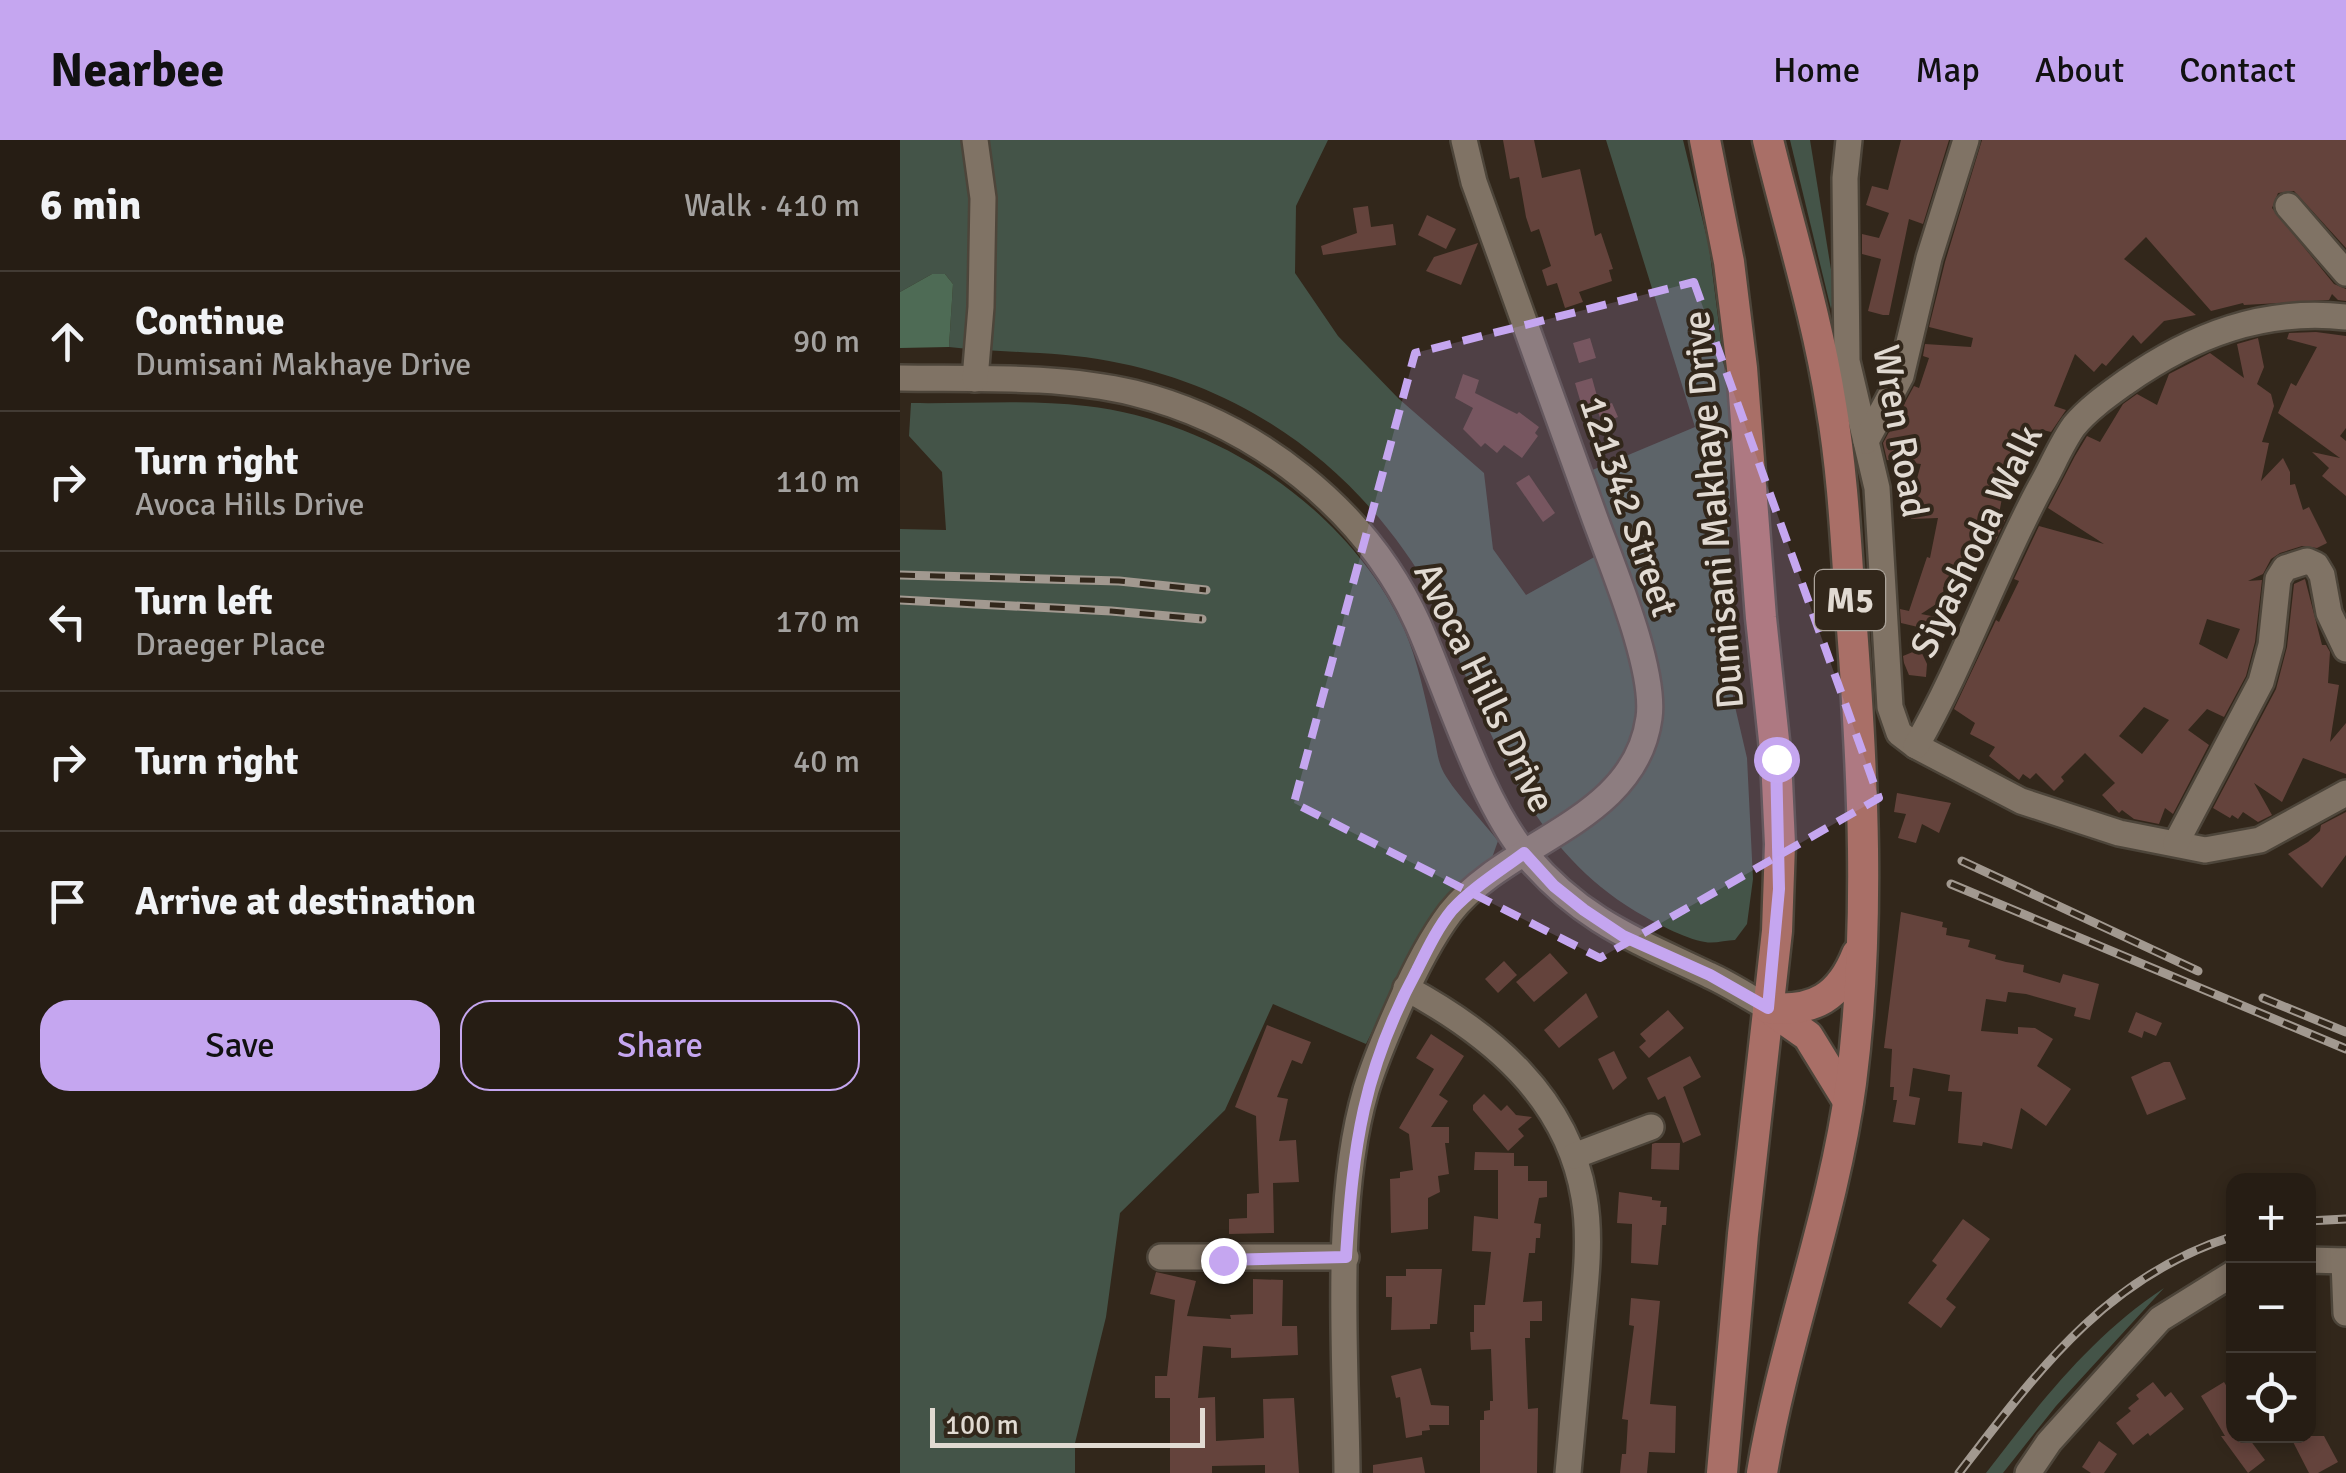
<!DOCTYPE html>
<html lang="en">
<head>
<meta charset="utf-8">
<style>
  :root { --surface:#261d14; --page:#2e261d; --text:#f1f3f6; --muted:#a4a2a0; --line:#423b34; --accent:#c5a6f0 }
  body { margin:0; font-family:Signika,sans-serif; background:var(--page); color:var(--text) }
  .controls { position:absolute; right:30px; bottom:30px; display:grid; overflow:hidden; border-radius:20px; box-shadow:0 5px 15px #0003 }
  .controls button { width:90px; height:90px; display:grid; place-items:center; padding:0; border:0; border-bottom:2px solid var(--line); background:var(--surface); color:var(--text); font:50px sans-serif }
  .scale { position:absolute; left:30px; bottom:25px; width:275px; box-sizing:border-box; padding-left:10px; border:5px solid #e1dad2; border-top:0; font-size:28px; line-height:35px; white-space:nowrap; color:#e1dad2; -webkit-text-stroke:8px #32271b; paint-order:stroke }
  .stop { position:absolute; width:30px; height:30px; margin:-22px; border:8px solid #c5a6f0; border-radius:50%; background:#fff }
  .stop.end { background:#c5a6f0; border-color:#fff; box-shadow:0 2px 10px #0008 }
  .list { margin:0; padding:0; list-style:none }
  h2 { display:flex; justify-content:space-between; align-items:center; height:130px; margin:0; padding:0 40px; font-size:42px }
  h2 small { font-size:32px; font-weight:400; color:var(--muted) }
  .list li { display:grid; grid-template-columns:65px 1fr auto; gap:30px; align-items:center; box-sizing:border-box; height:140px; padding:0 40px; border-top:2px solid var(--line) }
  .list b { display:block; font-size:38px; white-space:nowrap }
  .list p { margin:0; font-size:32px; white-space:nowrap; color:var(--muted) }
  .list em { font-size:32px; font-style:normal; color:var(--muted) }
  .actions { display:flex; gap:20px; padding:30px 40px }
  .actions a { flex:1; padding:22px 0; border:2px solid var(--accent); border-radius:30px; text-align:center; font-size:35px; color:var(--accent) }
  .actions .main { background:var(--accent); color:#111 }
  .icon { flex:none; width:55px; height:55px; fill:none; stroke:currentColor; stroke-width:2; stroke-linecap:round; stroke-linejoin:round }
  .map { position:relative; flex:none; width:1446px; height:1333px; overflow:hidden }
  header { display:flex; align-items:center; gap:60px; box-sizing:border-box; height:140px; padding:0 50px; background:var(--accent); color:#111 }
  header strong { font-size:48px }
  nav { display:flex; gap:55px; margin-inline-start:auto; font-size:35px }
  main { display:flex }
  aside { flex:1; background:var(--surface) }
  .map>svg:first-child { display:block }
  .green { fill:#445448 }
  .forest { fill:#4e6b55 }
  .building { fill:#64433c; fill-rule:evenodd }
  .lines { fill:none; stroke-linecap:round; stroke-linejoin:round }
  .minor-casing { stroke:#4d453a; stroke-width:30 }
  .major-casing { stroke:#4d453a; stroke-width:35 }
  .minor { stroke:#807365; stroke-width:25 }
  .major { stroke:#a96f67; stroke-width:30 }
  .rail-casing { stroke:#a29990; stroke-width:9 }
  .rail { stroke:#32271b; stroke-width:5; stroke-dasharray:15; stroke-linecap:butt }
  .route { stroke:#c5a6f0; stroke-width:12 }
  .marked { fill:#c5a6f0; fill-opacity:0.2; stroke:#c5a6f0; stroke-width:8; stroke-dasharray:20 12; stroke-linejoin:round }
  .labels { text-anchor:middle; stroke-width:8; stroke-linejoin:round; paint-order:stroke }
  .shield { fill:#32271b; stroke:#aca49b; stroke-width:2.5 }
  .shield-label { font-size:35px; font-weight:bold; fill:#e1dad2 }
  .street-label { font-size:38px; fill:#e1dad2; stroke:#32271b }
</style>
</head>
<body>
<header>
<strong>Nearbee</strong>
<nav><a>Home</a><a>Map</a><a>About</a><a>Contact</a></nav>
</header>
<main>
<aside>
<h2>6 min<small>Walk · 410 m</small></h2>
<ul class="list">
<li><svg class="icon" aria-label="ahead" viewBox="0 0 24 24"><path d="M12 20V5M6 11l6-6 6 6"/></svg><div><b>Continue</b><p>Dumisani Makhaye Drive</p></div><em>90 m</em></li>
<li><svg class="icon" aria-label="right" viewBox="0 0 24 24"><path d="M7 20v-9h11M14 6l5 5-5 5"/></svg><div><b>Turn right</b><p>Avoca Hills Drive</p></div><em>110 m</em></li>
<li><svg class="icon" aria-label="left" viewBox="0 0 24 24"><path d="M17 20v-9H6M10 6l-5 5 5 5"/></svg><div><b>Turn left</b><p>Draeger Place</p></div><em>170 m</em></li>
<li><svg class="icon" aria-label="right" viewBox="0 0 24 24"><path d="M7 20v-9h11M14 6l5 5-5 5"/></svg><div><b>Turn right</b></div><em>40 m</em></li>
<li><svg class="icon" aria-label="arrive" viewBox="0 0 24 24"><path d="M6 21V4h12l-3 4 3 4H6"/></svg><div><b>Arrive at destination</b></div></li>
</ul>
<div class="actions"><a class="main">Save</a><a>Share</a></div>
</aside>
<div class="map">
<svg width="1446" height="1333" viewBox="0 0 1446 1333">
  <rect width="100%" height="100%" fill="#32271b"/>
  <g class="green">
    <path d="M0,0h428l-32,66 -1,67 43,63 60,62 86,75 9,76 33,46 72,-40 -8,-84 105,-44 -89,-287h77l26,106 22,174 -2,144 4,134 14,60 6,121 -6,45 -12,16c-9,0 -21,4 -30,2 -20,-3 -53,-21 -70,-31 -115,-70 -152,-197 -202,-315 -70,-124 -183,-209 -324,-235 -51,-10 -108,-8 -160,-14l4,-63 -8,-10h-13l-32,18z"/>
    <path d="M890,0h20l25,154 -4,15z"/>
    <path d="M11,263c58,1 118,-4 175,3 131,15 263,103 318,223 14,32 21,69 29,103 3,11 4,26 9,37 9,20 41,52 56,72l-9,25 -35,27 -34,42 -54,109 -93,-40 -48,106 -105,103 -14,104 -31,126v30h-175v-944l46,1 -4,-58 -33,-36z"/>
    <path d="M1264,1148l-108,118 -53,67h-17c54,-70 104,-136 178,-185z"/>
  </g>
  <path class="forest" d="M32,134h13l8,10 -4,63 -49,1v-56z"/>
  <g class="building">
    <path d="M603,0h31l8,38 38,-9 15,67 6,-3 12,36 -4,1 3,11 -33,11 4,10 -18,6 -8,-25 -10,3 -5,-16 9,-4 -12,-37 -8,3 -5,-15 -7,-40 -9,2z"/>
    <path d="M1001,0h48l-26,84 -14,-5 -20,96h-6l-15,-4 13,-52 -19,-5v-20l17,4 10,-25 -23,-8 6,-19 16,4z"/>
    <path d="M1082,0h364v108l-52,-57 -16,2 -6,15 62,76 12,5v12l-8,-1 -6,-6 -3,6 -85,5 -1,-2 -32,8 -65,-74 -22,22 72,56 -32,6 -23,23 -8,-9 -27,31 -4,-3 -8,9 -19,-18 -21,52 12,4 -15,22 -8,-2 -6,18 -24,-8 -14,74 8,2 -13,28 -11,-4 -14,53 -26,-6 1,12 -23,15 21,4 -3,14 -38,-9 -1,-14 9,2 18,-54 3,1 8,-40 -27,1 -1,-15 11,-40 -34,-4 -4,-17 31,-57 5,2 10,-30 -6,-2 2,-12 46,3 2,-9 -44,-11 16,-65z"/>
    <path d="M468,66l3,21 22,-3 3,21 -73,10 -2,-9 36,-13 -4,-25z"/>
    <path d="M527,75l29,14 -10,20 -28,-14z"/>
    <path d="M578,103l-17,42 -35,-14 8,-14z"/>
    <path d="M1416,192l30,4v92l-6,8 6,5v55l-24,-20 7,-8 -17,-16 28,6 -62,-45 13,-30 5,3 21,-39 -30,-8 2,-6z"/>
    <path d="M690,198l6,20 -17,5 -6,-20z"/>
    <path d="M1358,198l6,29 -7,17 14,10 3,12 -12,36 7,1 -8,38 22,-23 7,14v13l5,-1 8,26 6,-3 18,36 -10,5 -15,-2 -22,7 -9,6 -8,15 -15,7 14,-1 -7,62 -9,34 -22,41 -17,-8 -19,21 21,15 -36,69 -8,-6 -6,16 -25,-5 -12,-9 -3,3 -17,-18 13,-12 -30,-30 -24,24 3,4 -10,10 -18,-18 -6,6 -7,-5 -4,6 -30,-24 6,-9 -25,-13 5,-11 -21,-14 42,-89 3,2 20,-41 -5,-2 25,-53 65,18 -56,-36 27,-52 12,-20 13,6 23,-38 14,-10 20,11 12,-31 41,-21 34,25 -7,-34zM1307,479l33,10 -13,30 -28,-15zM1244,567l25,13 -27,34 -23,-18z"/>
    <path d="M563,234l16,6 -4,13 42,21 2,-2 20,15 -4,6 3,3 -16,22 -18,-13 -7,8 -12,-10 -4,4 -18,-18 10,-21 -18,-10z"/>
    <path d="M692,238l8,29 12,-4 6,14 -16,6 -4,-11 -13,5 -10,-34z"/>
    <path d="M629,335l26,38 -12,9 -27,-39z"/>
    <path d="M1405,439l17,66h4l4,7 -2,31 11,2 -9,57 16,-19v51l-43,-16 -21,44 -28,-19 18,32 -14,7 -15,-10 -5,7 -6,-4 -2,3 -17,-10 63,-119 11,-42 7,-63z"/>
    <path d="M1020,509l7,15 -1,13 -17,-2 -5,-12 -1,-7z"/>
    <path d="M997,653l54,10 -12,30 -17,-9 -6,19 -18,-5 8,-24 -12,-2z"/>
    <path d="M1446,672v43l-24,33 -34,-34 20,-12 12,-11 1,-6z"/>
    <path d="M1001,772l42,10 -1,5 5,1 -1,7 24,5 -2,7 28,8 -1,4 11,3 18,3 -1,7 34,10 3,1 3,-9 36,10 -9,36 -16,-4 2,-8 -50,-14 -18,-2 -2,10 -20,-3 -5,32 37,3v-7l17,1 18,11 -16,27 34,23 -25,37 -25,-18 -9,41 -29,-7 -1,4 -24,-3 4,-51 -14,-1 2,-16 -37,-7 -4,28 11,2 -5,27 -22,-3 4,-22h-4l1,-13h-4l2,-38 -8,-1z"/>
    <path d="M650,813l18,20 -34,29 -18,-20z"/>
    <path d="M604,821l13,14 -19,18 -13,-14z"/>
    <path d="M686,853l12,24 -39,31 -15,-18z"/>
    <path d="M768,870l16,18 -35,30 -10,-11 7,-6 -6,-7z"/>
    <path d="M1236,872l26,11 -6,13 -12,-5 -2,7 -14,-6z"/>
    <path d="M367,885l44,17 -9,22 -10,-4 -15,37 11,2 -9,42 17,-1 3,42 -26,1 1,50 -45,1v-15l18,-1v-24l12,-1 -3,-77 -21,-9z"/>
    <path d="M531,894l33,22 -25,39 9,6 -17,26h18v16h-4l4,31 -11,2 2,16 -12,6v31l-37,4 -1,-54 10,-1v-6l13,-2 -4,-36 -10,-6 35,-59 -18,-11z"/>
    <path d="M714,911l13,27 -14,12 -15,-31z"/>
    <path d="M790,916l11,21 -18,10 18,48 -18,8 -18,-47 -7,4 -11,-22z"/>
    <path d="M1264,922h6l16,37 -39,16 -16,-38z"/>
    <path d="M584,954l17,17 6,-6 9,10 16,2 -14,12 6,7 -16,15 -35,-41v-5z"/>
    <path d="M755,1003h25l-1,27 -28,-1 1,-25z"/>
    <path d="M575,1012l39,1v13h14v15h19v16l-8,1 -5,25 7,1 -1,14h-4l-1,15h-6l-6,49 19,-1v20h-12v17h-5l3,71 10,-1 -1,65h-57v-53h4v-9l6,-1v-9h3l-2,-52 -20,1 -1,-18h4v-27h11l6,-53 -19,-1 1,-18 1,-17 24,3v-49h-24z"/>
    <path d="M719,1052l33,5v3l9,1 -1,6h7l-1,18h-4l-4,40 -27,-2 1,-39 -15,-1z"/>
    <path d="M1063,1079l27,20 -44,60 10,8 -15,21 -33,-25 29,-38 -5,-4z"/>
    <path d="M506,1129h36l-5,55h-7v5l-39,1 1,-33h-6v-21h20z"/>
    <path d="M256,1132l40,9 -9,35 44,3 -1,-4 23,-1v-35l30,1 -1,46h15l1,29 -67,3v-10l-28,-2 -5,52 17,-1 1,44 48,-3 -1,-39 31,-1 5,75h-34v-8l-53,1v7h-42v-75h-15v-22h12l8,-76 -25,-6z"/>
    <path d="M731,1158l29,3 -10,103 26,2 -1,47 -26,-1 -2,21h-27l2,-19h4l2,-34 -6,-1 12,-93 -5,-1z"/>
    <path d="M521,1228l10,37 18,1v19h-20l1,5 -8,1v4l-16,3 -6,-41 -4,1 -5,-22z"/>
    <path d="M1253,1242l12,15 6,-5 13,17 -34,27 -2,-3 -15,12 -17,-22 15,-12 -3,-3 11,-9 -3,-4z"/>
    <path d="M1324,1242l10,16v38h13l18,24 -17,13 -27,-37h4l-24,-40z"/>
    <path d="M1390,1296h34l14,26 -20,11h-9z"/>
    <path d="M1199,1301l18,13 -13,19h-13l-9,-6z"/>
    <path d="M522,1317l3,16h-52v-8z"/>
  </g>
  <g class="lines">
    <g class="minor-casing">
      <g id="minor">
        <path d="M949,0l-4,38 2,183 30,127 13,219 9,26 17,13 105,55 98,32 86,17 55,-10 86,-47"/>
        <path d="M1388,66l58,67"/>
        <path d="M0,238c76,1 159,-3 234,15 121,30 232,116 284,231 30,68 63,178 109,232 55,65 109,84 182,119 20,9 40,22 59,33"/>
        <path d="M75,239l6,-72 2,-109 -8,-58"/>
        <path d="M966,301l35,-65 28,-118 37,-118"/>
        <path d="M1016,606c48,-83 79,-175 125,-260 11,-19 20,-42 33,-60 14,-17 34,-31 52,-44 67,-47 138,-74 220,-65"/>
        <path d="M1276,703l85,-161 10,-37 7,-66 7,-11 22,-7 9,4 6,10 7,38 17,36"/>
        <path d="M506,848c85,46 161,109 178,209 7,39 2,84 -2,123 -5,51 -9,102 -14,153"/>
        <path d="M674,1016l77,-29"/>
        <path d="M261,1117h185"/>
        <path d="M1408,1120l38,1"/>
        <path d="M1444,1121l2,52"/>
        <path d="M447,1333c-1,-117 -14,-271 19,-383 9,-29 21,-57 33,-84 14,-32 30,-65 51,-93 57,-73 185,-91 199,-195 7,-49 -37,-152 -55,-202 -40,-111 -80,-222 -120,-334l-10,-42"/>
        <path d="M1128,1333l21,-31 111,-123 74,-46"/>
      </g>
    </g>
    <g class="major-casing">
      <g id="major">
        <path d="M805,0l24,122 13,106 19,250 15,141 4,85 -3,87 -34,303 -21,239"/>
        <path d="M868,868l40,28 40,65"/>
        <path d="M869,868c45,4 71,-11 88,-54"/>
        <path d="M862,1333c22,-133 71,-256 89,-390 20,-155 12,-313 0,-468 -5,-70 -8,-141 -20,-210 -14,-89 -42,-178 -63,-265"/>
      </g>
    </g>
    <use href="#minor" class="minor"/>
    <use href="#major" class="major"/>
    <g class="rail-casing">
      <g id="rail">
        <path d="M0,435l219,6 87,9"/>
        <path d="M0,460l211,11 91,8"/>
        <path d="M1062,721l236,110"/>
        <path d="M1051,744l395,165"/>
        <path d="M1363,858l83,34"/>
        <path d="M1408,1081l38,-2"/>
        <path d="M1059,1333c78,-101 147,-197 275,-237"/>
      </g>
    </g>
    <use href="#rail" class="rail"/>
  </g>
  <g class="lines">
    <path class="route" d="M323,1120l123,-3c7,-111 17,-187 71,-287 10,-20 21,-43 35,-60 20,-22 48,-39 72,-57l30,33 30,24 39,26 87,39 58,33 11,-119 -3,-130"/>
  </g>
  <path class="marked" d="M794,142l185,516 -279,160 -306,-155 121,-450z"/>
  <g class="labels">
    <rect class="shield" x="915" y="430" width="70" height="60" rx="8"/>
    <g class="shield-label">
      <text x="950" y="472">M5</text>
    </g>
    <g class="street-label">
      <text transform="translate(1001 291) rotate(80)" y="13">Wren Road</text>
      <text transform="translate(729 366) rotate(71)" y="13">121342 Street</text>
      <text transform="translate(813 370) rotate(-95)" y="13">Dumisani Makhaye Drive</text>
      <text transform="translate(1076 401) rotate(-64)" y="13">Siyashoda Walk</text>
      <text transform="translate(585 547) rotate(64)" y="13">Avoca Hills Drive</text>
    </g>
  </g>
</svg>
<div class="controls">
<button>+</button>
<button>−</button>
<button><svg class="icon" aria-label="locate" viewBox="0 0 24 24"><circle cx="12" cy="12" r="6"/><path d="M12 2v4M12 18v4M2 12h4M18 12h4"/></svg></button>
</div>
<div class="scale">100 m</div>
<div class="stop" style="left:876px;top:619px"></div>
<div class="stop end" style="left:323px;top:1120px"></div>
</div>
</main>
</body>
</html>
